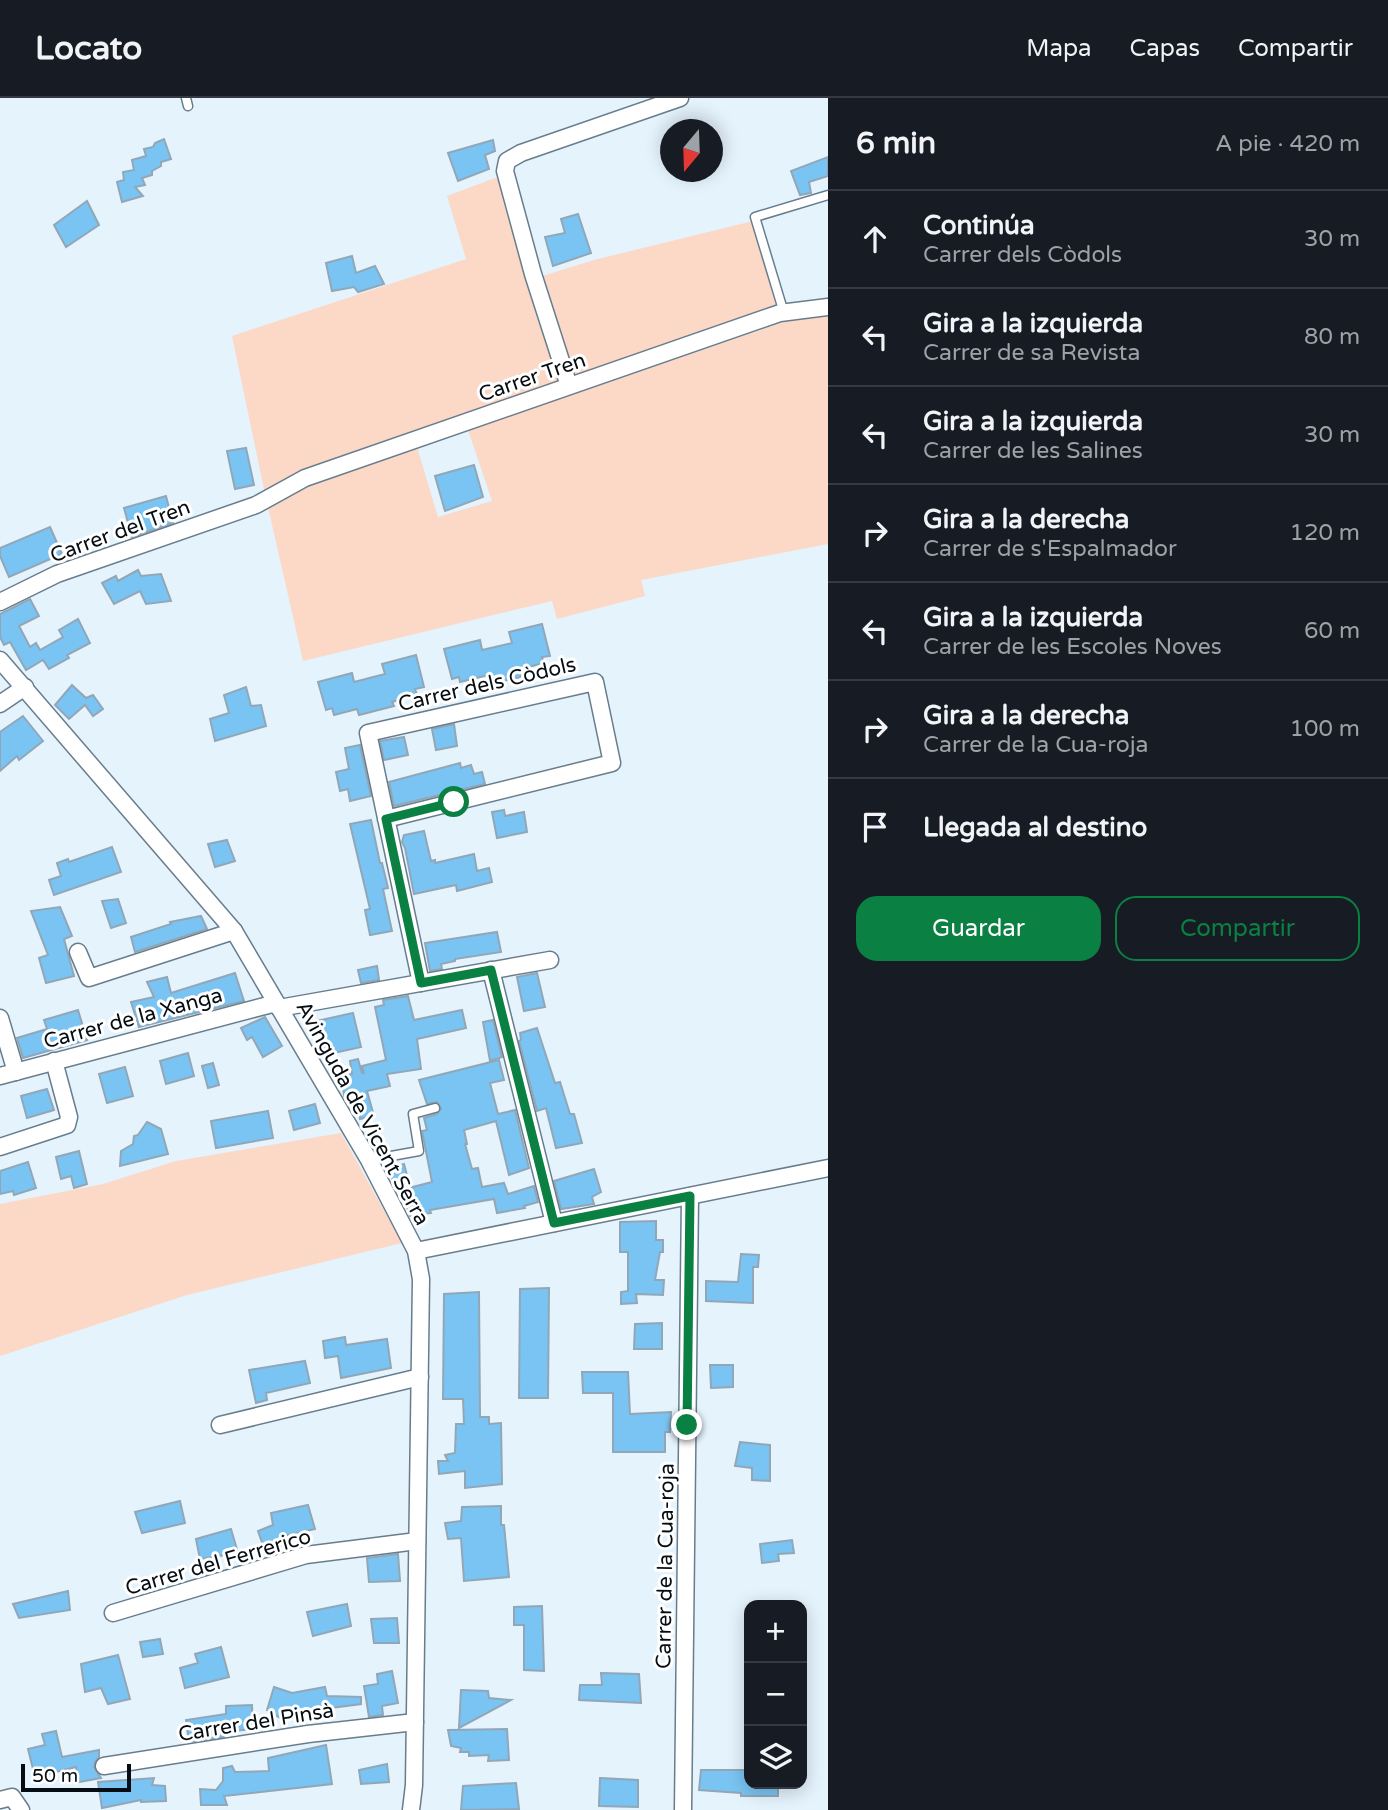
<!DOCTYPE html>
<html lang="es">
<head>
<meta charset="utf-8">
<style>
  :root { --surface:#171b24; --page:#242831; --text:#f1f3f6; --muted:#9ea1a6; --line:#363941; --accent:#0b8043 }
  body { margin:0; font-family:"Varela Round",sans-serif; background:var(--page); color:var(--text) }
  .controls { position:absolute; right:21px; bottom:21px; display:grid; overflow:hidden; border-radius:14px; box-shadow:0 4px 18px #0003 }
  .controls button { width:63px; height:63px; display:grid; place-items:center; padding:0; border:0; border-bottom:2px solid var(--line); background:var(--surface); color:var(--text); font:35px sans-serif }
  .compass { position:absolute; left:660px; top:21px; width:63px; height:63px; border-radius:50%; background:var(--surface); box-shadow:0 4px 18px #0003; rotate:199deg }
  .scale { position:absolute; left:21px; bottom:18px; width:110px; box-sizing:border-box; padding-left:7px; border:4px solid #050d12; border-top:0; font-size:19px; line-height:24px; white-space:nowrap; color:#050d12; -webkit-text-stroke:5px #fff; paint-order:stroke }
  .stop { position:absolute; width:21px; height:21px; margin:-16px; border:5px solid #0b8043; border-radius:50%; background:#fff }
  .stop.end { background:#0b8043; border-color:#fff; box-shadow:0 2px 7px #0008 }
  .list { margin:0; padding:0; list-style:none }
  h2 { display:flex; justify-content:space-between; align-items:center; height:91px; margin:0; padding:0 28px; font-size:30px }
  h2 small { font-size:23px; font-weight:400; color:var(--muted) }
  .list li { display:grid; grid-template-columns:46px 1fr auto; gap:21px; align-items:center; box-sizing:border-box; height:98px; padding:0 28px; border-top:2px solid var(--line) }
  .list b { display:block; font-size:26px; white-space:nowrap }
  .list p { margin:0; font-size:23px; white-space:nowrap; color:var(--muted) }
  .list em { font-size:23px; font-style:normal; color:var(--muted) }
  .actions { display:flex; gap:14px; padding:21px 28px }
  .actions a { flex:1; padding:16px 0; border:2px solid var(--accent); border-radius:21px; text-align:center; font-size:24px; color:var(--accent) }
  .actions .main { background:var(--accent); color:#fff }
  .icon { flex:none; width:38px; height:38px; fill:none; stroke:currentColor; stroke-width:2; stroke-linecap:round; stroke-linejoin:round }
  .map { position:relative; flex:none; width:828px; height:1712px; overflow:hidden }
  header { display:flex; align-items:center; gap:42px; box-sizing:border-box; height:98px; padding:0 35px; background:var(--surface); border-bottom:2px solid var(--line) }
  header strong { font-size:33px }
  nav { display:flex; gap:38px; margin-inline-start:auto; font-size:24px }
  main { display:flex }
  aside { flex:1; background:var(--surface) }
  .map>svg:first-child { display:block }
  .green { fill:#fcd8c7 }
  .building { fill:#7ac4f3; stroke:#91a7b7; stroke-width:2 }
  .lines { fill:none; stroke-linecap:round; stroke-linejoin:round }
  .service-casing { stroke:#687d8c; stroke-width:11 }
  .minor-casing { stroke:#687d8c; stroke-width:19 }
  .service { stroke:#fff; stroke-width:8 }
  .minor { stroke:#fff; stroke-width:16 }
  .route { stroke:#0b8043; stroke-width:9 }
  .labels { text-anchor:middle; stroke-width:6; stroke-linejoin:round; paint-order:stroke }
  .street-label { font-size:21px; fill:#050d12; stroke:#fff }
</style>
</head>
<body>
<header>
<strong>Locato</strong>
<nav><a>Mapa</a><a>Capas</a><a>Compartir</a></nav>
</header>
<main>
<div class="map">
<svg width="828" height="1712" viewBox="0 0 828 1712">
  <rect width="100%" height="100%" fill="#e5f3fd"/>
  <g class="green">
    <path d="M495,80l8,1 57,201 -11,7 -284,107 -33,-158 234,-77 -19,-63z"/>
    <path d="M753,123l22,81v6l-202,70 -34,-101 55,-17z"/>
    <path d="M828,215v231l-187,36 4,16 -88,23 -5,-18 -249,60 -35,-154 50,-25 99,-35 21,70 54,-16 -24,-71 336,-115z"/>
    <path d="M341,1035l61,110 -215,52 -187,61v-152l103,-20 73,-23z"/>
  </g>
  <g class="building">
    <path d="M164,41l7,20 -10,3v4l-9,5v4l-10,3 3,7 -10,2 8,9 -21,6 -5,-20 7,-2 -1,-8 11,-2 -2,-10 14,-4 -2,-7 9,-2 2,-4z"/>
    <path d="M493,42l2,11 -10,4 4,14 -31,12 -10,-28z"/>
    <path d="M828,59v19l-19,6 2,11 -11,2 -9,-24z"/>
    <path d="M87,103l12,24 -33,22 -12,-22z"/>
    <path d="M578,116l13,39 -38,13 -8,-29 20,-4 -4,-14z"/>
    <path d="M352,158l4,17 19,-7 9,18 -26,8 -4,-5 -22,4 -6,-28z"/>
    <path d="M246,350l8,37 -19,4 -8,-38z"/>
    <path d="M474,367l9,32 -38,14 -10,-35z"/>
    <path d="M166,398l7,27 -41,14 -8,-29z"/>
    <path d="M50,429l12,27 -53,23 -9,-21v-8z"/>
    <path d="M138,472l3,6 20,-2 10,27 -25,3 -6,-13 -26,13 -12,-21 14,-7 2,5z"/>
    <path d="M30,501l9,17 -20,10 11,21 6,-4 4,7 23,-13 -4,-7 19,-11 12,24 -23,12 2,3 -20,11 -6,-9 -17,10 -16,-28 -6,3 -4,-8v-23z"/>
    <path d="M542,526l8,32 -8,1 2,6 -24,6 1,8 -30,7 -2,-9 -29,7 -1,-5 -7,2 -8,-30 36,-9 2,10 30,-7 -3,-11z"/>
    <path d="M416,557l8,32 -9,2 2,6 -25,7 2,4 -35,9 -2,-6 -23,6 -2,-7 -6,2 -8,-28 34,-9 2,9 31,-8 -3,-10z"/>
    <path d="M72,587l14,13 7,-3 10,14 -10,7 -8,-11 -16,14 -14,-14z"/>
    <path d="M246,589l5,19 10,-1 5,21 -51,15 -5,-22 19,-6 -5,-18z"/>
    <path d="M23,618l20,25 -24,19 -2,-4 -17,15v-39z"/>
    <path d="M454,626l3,22 -21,4 -4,-21z"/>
    <path d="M404,639l4,18 -24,5 -4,-19z"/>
    <path d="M360,647l11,51 -21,5 -2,-12 -8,2 -4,-19 13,-3 -4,-21z"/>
    <path d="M460,665l1,5 10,-3 3,9 8,-2 3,12 -91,22 -5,-24z"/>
    <path d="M504,712l1,6 19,-4 3,20 -30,6 -5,-26z"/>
    <path d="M371,722l9,43h2l6,25 -5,1 9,42 -22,4 -5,-25 5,-1 -20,-85z"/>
    <path d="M424,733l7,30 4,-1v3l39,-9 3,17 12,-3 3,14 -35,9 -1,-6 -42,9 -9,-46 -3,-6 2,-7z"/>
    <path d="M227,742l8,21 -20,6 -7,-23z"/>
    <path d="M112,749l9,25 -67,23 -5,-15 12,-4 -4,-13 11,-4 1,3z"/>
    <path d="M118,801l8,24 -15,5 -9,-27z"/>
    <path d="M60,809l12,29 -8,3 10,37 -28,7 -7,-25 9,-3 -17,-44z"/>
    <path d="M201,818l6,13 -72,23 -4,-15 40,-13 -1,-2z"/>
    <path d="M497,834l4,20 -46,7v2l-14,3 1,5 -12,2 -5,-28z"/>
    <path d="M377,868l2,14 -18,3 -3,-13z"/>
    <path d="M235,875l9,28 -105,26 -8,-25 23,-5 -7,-15 20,-5 4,16z"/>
    <path d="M537,875l8,34 -21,4 -7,-34z"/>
    <path d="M408,898l6,24 48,-10 4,18 -49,11 4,30 -34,5 3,12 -23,5 7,25 -14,3 -4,-26 -12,3 -2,-20 10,-2 -2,-13 8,-2 4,14h2l-2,-7 24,-6 -11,-53 9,-2 -1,-5z"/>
    <path d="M78,912l9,30 -64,18 -6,-20 30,-9 -3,-9z"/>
    <path d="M353,915l8,34 -41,9 -8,-34z"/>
    <path d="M265,919l17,29 -19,11 -11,-20 -5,3 -6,-12z"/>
    <path d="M493,922l9,37 -12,4 -7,-39z"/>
    <path d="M537,930l18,55 5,-1 10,32h4l8,29 -26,5 -10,-40 -9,3 -18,-70 2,-1 -1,-7z"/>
    <path d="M188,955l6,23 -28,8 -6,-23z"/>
    <path d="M499,962l5,20 -14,3 8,31 17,-4 14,58 -20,7 -13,-54 -32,9 3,14h-2l7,25 6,-1 4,19 22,-4 4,11 26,-8 4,16 -14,4 1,2 -28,5 -3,-14 -64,11 1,3 -21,3 -9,-26 31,-8 -10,-51 5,-1 -3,-12 13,-4 4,-5 -4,-7 -10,2 -8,-24z"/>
    <path d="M213,965l6,22 -11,3 -6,-22z"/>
    <path d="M125,969l8,29 -26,7 -8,-29z"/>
    <path d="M47,991l7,21 -27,8 -6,-22z"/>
    <path d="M315,1006l5,19 -26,7 -5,-19z"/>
    <path d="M268,1013l5,27 -57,10 -5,-27z"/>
    <path d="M147,1024l14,7 7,25 -48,12 1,-15 12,-7 1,-8 4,-1z"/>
    <path d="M79,1053l8,33 -13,4 -3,-12 -10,3 -5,-22z"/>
    <path d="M28,1064l8,26 -22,7 -1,-4 -13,3v-23z"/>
    <path d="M404,1066l5,19 -15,3 -4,-18z"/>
    <path d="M594,1071l7,23 -9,5 2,7 -33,5 -7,-28z"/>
    <path d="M656,1123v19h7v12h-3l-5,28h9l-1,15 -27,-1 1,9 -16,1v-12l7,-1v-39h-8v-30z"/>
    <path d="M741,1156l18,1 -1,12h-5v36l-47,-2v-20l32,1z"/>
    <path d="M549,1190l-1,110h-29l1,-109z"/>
    <path d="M479,1194l1,125h9v7l12,-1 1,61 -37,4v-17l-26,3 -1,-13h10l-3,-6 10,-2 1,-29h8l-1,-25h-20l1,-105z"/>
    <path d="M662,1225v26h-28l1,-25z"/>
    <path d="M345,1239l1,8 41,-6 4,29 -50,10 -3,-22 -13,2 -2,-17z"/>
    <path d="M305,1263l5,22 -44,10 1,7 -11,3 -7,-33z"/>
    <path d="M710,1267h23v22l-22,1z"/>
    <path d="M582,1274h46l2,42 41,-2 -1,20h-5v20h-52v-59h-30z"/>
    <path d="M740,1344l30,3v36l-18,-1v-12l-17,-2z"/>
    <path d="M180,1403l5,22 -43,10 -7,-21z"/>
    <path d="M308,1407l7,24 -31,7 2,10 -21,5 -7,-20 15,-6 -2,-12z"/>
    <path d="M501,1408v19h3l5,52 -45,4 -3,-43 -13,1 -3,-16 16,-2 1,-14z"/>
    <path d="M231,1431l7,24 -38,6 -4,-20z"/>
    <path d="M792,1442l2,13 -16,1 1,7 -17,2 -2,-19z"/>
    <path d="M398,1456l2,27 -31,1 -2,-24z"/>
    <path d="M68,1493l2,19 -51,8 -6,-14z"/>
    <path d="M347,1506l4,22 -38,10 -6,-24z"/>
    <path d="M542,1508l2,65 -20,-1v-45h-10v-18z"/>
    <path d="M397,1520l2,25h-25l-3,-24z"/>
    <path d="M160,1541l3,15 -20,3 -3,-15z"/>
    <path d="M221,1549l8,30 -44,11 -5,-20 18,-5 -3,-9z"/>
    <path d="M118,1557l12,44 -22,5 -7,-16 -16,4 -4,-28z"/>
    <path d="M392,1573l6,32 -16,3 1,9 -14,2 -5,-31 14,-2 -1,-10z"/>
    <path d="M601,1575l38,1 2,29 -62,-3 1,-15h22z"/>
    <path d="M274,1589l18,6 33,-6 2,9 34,1v7l-69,9v6l-7,2 -18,-11z"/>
    <path d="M461,1592l27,1 1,7 22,2 -52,28z"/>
    <path d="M252,1607l1,24 -31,3 2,5 -35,5 -3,-22 40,-6v-8z"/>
    <path d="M507,1631l2,31 -21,1 1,-6 -20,1v-4h-9l1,-4 -10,-2 -3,-16z"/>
    <path d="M56,1633l6,26 37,-7v7l-4,5 -1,5 7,11 -22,4 -3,-15 -41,10 -7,-28 17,-4 -3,-11z"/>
    <path d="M326,1647l6,39 -108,12 3,9h-26l-1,-16 16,1 7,-9v-13l9,-2 3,6 34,-1 -1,-13z"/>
    <path d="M387,1666l2,18 -28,2 -2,-14z"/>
    <path d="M701,1672h48v14h29v12h-37v-3l-42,-3z"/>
    <path d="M154,1680l-2,7 13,1 1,15 -25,1v-2l-39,8 -4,-26z"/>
    <path d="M600,1680l38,2v27l-39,-1z"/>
    <path d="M516,1685l3,26 -58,1 2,-24z"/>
  </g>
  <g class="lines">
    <g class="service-casing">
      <g id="service">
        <path d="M186,0l2,8"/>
        <path d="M784,215l-29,-96 73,-22"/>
        <path d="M369,1062l50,-9 -6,-37 22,-6"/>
      </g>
    </g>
    <g class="minor-casing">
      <g id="minor">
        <path d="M569,288l-36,-112 -28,-103 2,-10 14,-8 159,-55"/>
        <path d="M0,504l57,-28 199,-69 49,-27 475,-165 48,-6"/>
        <path d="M0,562l234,271 135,229 47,91 5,28 -7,506 -3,25"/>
        <path d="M0,606l25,-17"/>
        <path d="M386,721l226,-56 -17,-81 -227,51 53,250"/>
        <path d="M78,854l11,26 145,-47"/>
        <path d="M491,872l63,253"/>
        <path d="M279,910l271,-48"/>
        <path d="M0,920l16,54"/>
        <path d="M0,978l276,-73"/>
        <path d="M0,1049l67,-22 2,-8 -15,-56"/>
        <path d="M416,1153l412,-83"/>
        <path d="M220,1327l200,-48"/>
        <path d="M113,1515l193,-58 111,-14"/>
        <path d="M104,1668l204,-32 107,-12"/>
        <path d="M0,1702l12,-3 9,13"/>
        <path d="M683,1712l7,-614"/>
      </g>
    </g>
    <use href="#service" class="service"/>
    <use href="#minor" class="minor"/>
  </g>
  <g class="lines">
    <path class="route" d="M454,704l-68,17 35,164 70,-13 63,253 136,-27 -3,229"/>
  </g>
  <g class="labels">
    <g class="street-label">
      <text transform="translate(532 279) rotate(-19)" y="7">Carrer Tren</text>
      <text transform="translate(120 433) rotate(-20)" y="7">Carrer del Tren</text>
      <text transform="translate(487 586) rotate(-13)" y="7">Carrer dels Còdols</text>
      <text transform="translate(133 920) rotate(-15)" y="7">Carrer de la Xanga</text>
      <text transform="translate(363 1015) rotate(61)" y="7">Avinguda de Vicent Serra</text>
      <text transform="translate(218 1464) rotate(-16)" y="7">Carrer del Ferrerico</text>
      <text transform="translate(665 1468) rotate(-89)" y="7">Carrer de la Cua-roja</text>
      <text transform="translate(256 1624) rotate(-9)" y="7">Carrer del Pinsà</text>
    </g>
  </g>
</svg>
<div class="controls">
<button>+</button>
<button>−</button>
<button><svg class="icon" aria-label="layers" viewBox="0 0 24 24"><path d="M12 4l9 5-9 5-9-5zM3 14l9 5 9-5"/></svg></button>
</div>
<svg class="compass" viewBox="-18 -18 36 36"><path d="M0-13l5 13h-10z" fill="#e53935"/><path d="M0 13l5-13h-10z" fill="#9ea1a6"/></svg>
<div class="scale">50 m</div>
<div class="stop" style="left:454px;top:704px"></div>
<div class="stop end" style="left:687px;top:1327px"></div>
</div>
<aside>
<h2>6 min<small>A pie · 420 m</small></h2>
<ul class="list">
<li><svg class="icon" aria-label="ahead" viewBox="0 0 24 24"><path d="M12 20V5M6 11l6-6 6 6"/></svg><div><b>Continúa</b><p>Carrer dels Còdols</p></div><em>30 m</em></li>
<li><svg class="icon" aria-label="left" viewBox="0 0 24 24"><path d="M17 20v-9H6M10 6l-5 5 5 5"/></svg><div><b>Gira a la izquierda</b><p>Carrer de sa Revista</p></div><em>80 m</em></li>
<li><svg class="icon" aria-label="left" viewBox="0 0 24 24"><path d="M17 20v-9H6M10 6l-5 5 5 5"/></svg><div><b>Gira a la izquierda</b><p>Carrer de les Salines</p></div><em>30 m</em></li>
<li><svg class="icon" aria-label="right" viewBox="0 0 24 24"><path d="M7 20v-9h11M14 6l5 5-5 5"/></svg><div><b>Gira a la derecha</b><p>Carrer de s'Espalmador</p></div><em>120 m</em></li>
<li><svg class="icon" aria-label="left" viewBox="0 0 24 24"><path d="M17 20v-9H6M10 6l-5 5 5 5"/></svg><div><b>Gira a la izquierda</b><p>Carrer de les Escoles Noves</p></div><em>60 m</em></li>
<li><svg class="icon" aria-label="right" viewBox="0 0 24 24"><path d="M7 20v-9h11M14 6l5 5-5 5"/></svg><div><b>Gira a la derecha</b><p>Carrer de la Cua-roja</p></div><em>100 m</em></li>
<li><svg class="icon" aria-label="arrive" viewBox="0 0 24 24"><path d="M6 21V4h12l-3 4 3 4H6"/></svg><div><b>Llegada al destino</b></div></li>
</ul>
<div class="actions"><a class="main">Guardar</a><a>Compartir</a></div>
</aside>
</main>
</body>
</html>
